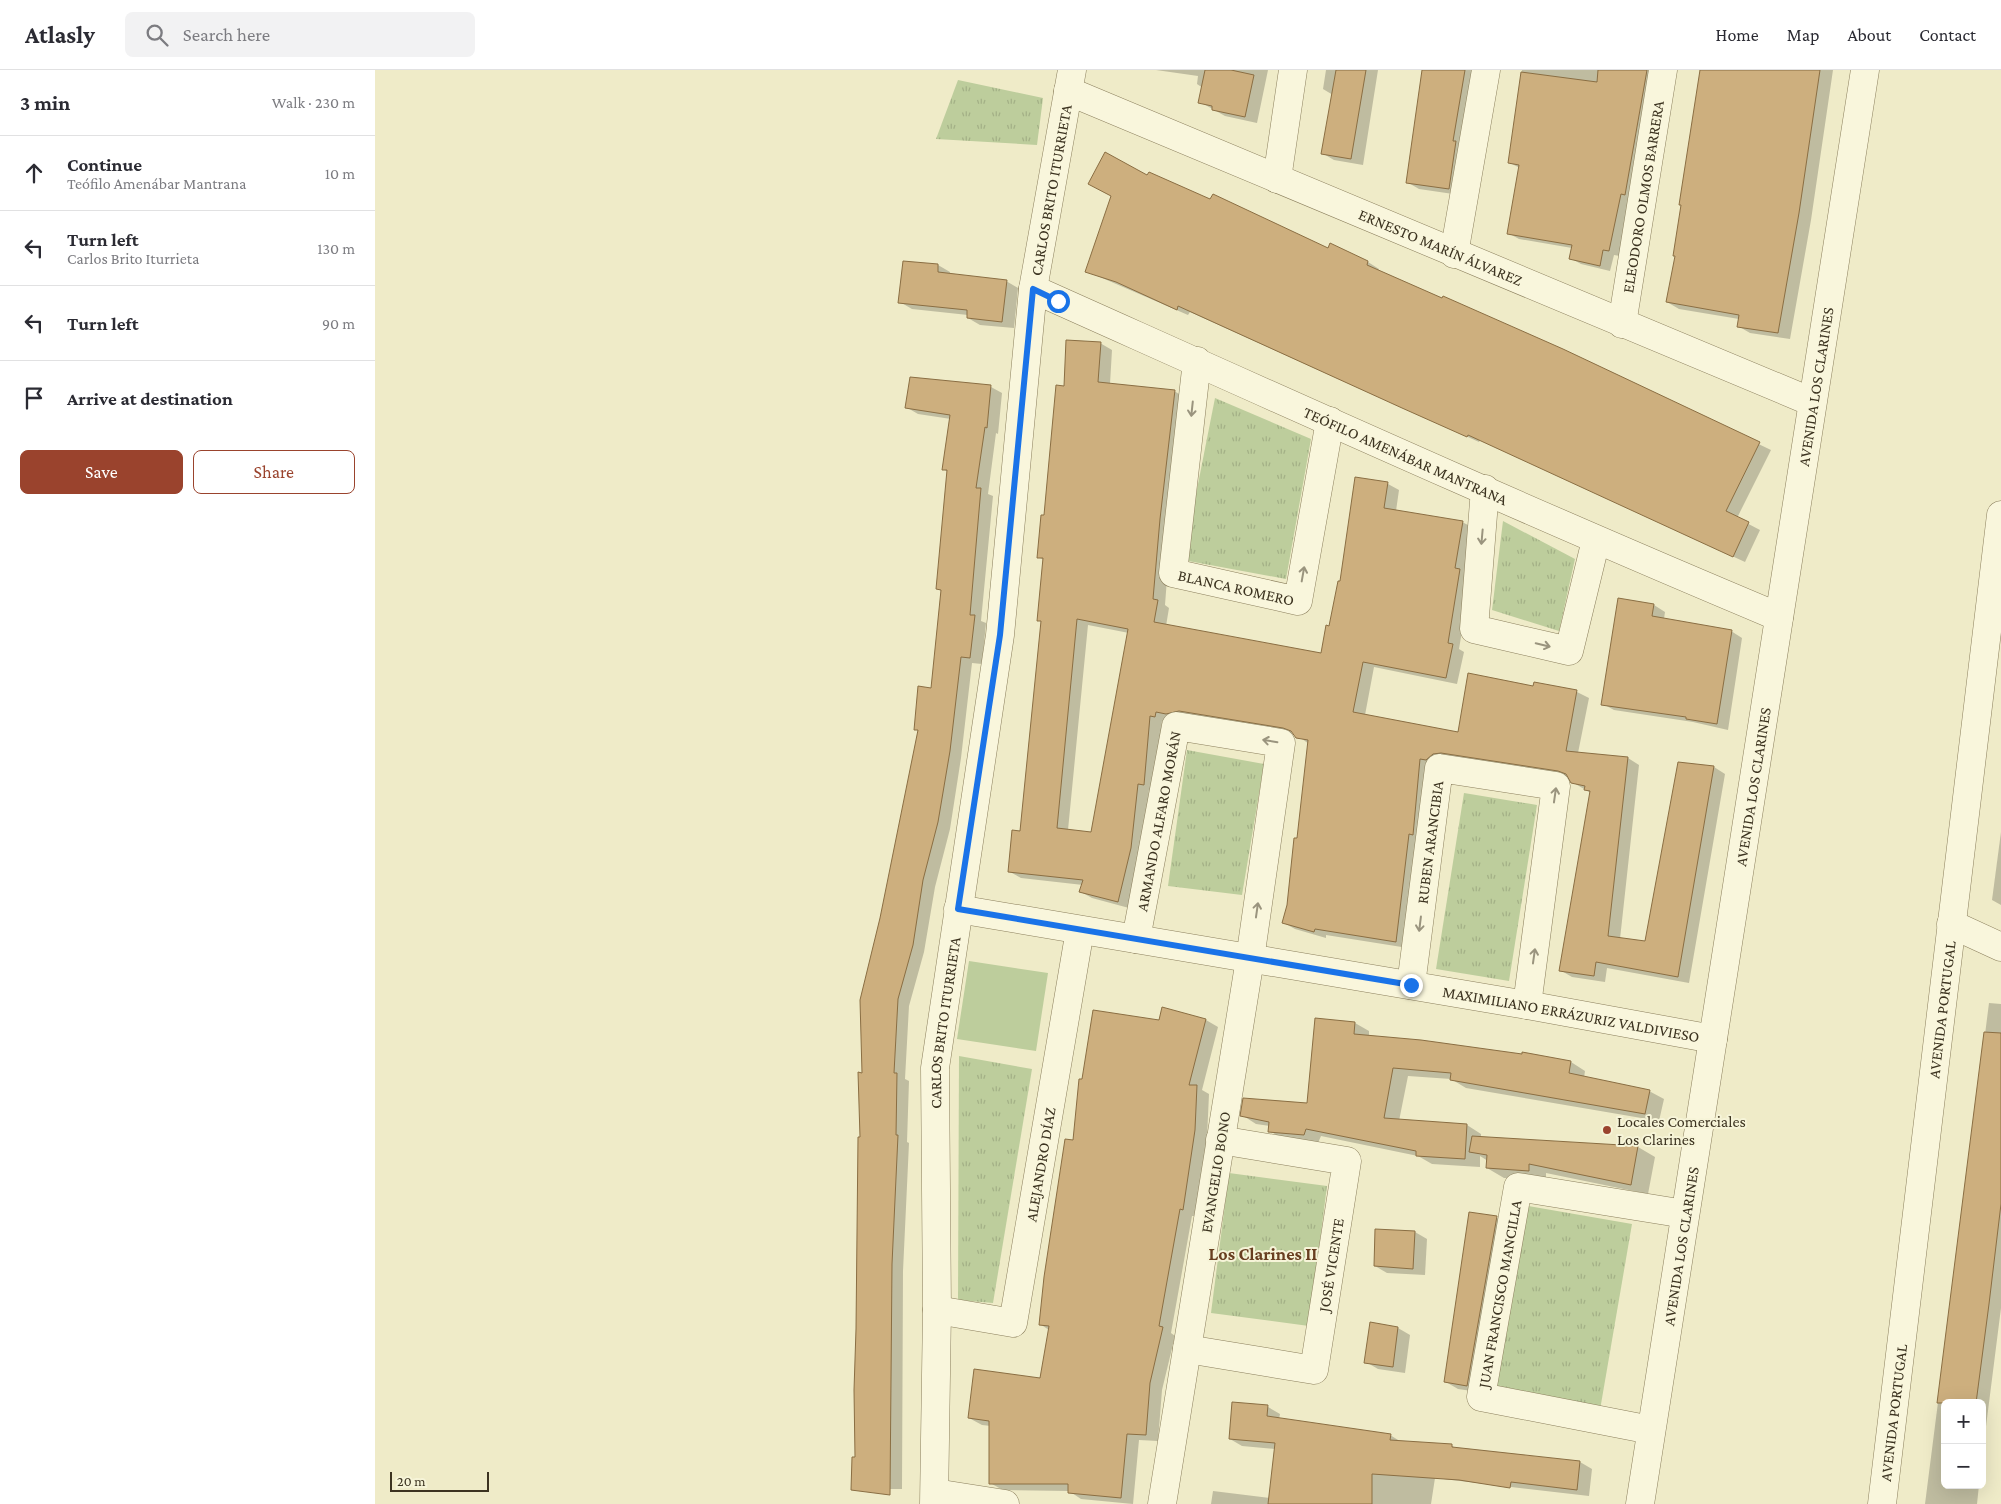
<!DOCTYPE html>
<html lang="en">
<head>
<meta charset="utf-8">
<style>
  :root { --surface:#fff; --page:#f2f2f3; --text:#2b2b33; --muted:#7c7c81; --line:#e1e1e2; --accent:#9a432d }
  body { margin:0; font-family:"Crimson Pro",serif; background:var(--page); color:var(--text) }
  .controls { position:absolute; right:15px; bottom:15px; display:grid; overflow:hidden; border-radius:8px; box-shadow:0 5px 20px #0002 }
  .controls button { width:45px; height:45px; display:grid; place-items:center; padding:0; border:0; border-bottom:1px solid var(--line); background:var(--surface); color:var(--text); font:25px sans-serif }
  .scale { position:absolute; left:15px; bottom:12px; width:99px; box-sizing:border-box; padding-left:5px; border:2px solid #3c3320; border-top:0; font-size:14px; line-height:18px; white-space:nowrap; color:#3c3320; -webkit-text-stroke:4px #f6f4d8; paint-order:stroke }
  .stop { position:absolute; width:15px; height:15px; margin:-11px; border:4px solid #1a73e8; border-radius:50%; background:#fff }
  .stop.end { background:#1a73e8; border-color:#fff; box-shadow:0 1px 5px #0008 }
  .list { margin:0; padding:0; list-style:none }
  h2 { display:flex; justify-content:space-between; align-items:center; height:65px; margin:0; padding:0 20px; font-size:21px }
  h2 small { font-size:16px; font-weight:400; color:var(--muted) }
  .list li { display:grid; grid-template-columns:32px 1fr auto; gap:15px; align-items:center; box-sizing:border-box; height:75px; padding:0 20px; border-top:1px solid var(--line) }
  .list b { display:block; font-size:19px; white-space:nowrap }
  .list p { margin:0; font-size:16px; white-space:nowrap; color:var(--muted) }
  .list em { font-size:16px; font-style:normal; color:var(--muted) }
  .actions { display:flex; gap:10px; padding:15px 20px }
  .actions a { flex:1; padding:11px 0; border:1px solid var(--accent); border-radius:8px; text-align:center; font-size:18px; color:var(--accent) }
  .actions .main { background:var(--accent); color:#fff }
  .icon { flex:none; width:28px; height:28px; fill:none; stroke:currentColor; stroke-width:2; stroke-linecap:round; stroke-linejoin:round }
  .map { position:relative; flex:none; width:1626px; height:1434px; overflow:hidden }
  header { display:flex; align-items:center; gap:30px; box-sizing:border-box; height:70px; padding:0 25px; background:var(--surface); border-bottom:1px solid var(--line) }
  header strong { font-size:24px }
  nav { display:flex; gap:28px; margin-inline-start:auto; font-size:18px }
  .search { width:350px; height:45px; background:var(--page); display:flex; align-items:center; gap:12px; box-sizing:border-box; padding:0 18px; border-radius:8px; color:var(--muted); font-size:19px }
  main { display:flex }
  aside { flex:1; background:var(--surface) }
  .map>svg:first-child { display:block }
  .grass { fill:#bdcd9c }
  .park { fill:url(#park-tufts) }
  .shadow { fill:#0003; fill-rule:evenodd }
  .building { fill:#cdaf7e; stroke:#8a6e43; fill-rule:evenodd }
  .lines { fill:none; stroke-linecap:round; stroke-linejoin:round }
  .minor-casing { stroke:#8b7f5d; stroke-width:29 }
  .minor { stroke:#f9f6dc; stroke-width:28 }
  .oneway { stroke:#9a947e }
  .route { stroke:#1a73e8; stroke-width:6 }
  .poi-dot { fill:#9a432d; stroke:#f6f4d8; stroke-width:2 }
  .labels { text-anchor:middle; stroke-width:4; stroke-linejoin:round; paint-order:stroke }
  .street-label { font-size:16px; fill:#3c3320; stroke:#f6f4d8 }
  .poi-label { font-size:16px; fill:#3c3320; stroke:#f6f4d8; text-anchor:start }
  .neighbourhood-label { font-size:18px; font-weight:bold; fill:#683e20; stroke:#f6f4d8 }
</style>
</head>
<body>
<header>
<strong>Atlasly</strong>
<div class="search"><svg class="icon" aria-label="search" viewBox="0 0 24 24"><circle cx="10" cy="10" r="6"/><path d="M15 15l6 6"/></svg>Search here</div>
<nav><a>Home</a><a>Map</a><a>About</a><a>Contact</a></nav>
</header>
<main>
<aside>
<h2>3 min<small>Walk · 230 m</small></h2>
<ul class="list">
<li><svg class="icon" aria-label="ahead" viewBox="0 0 24 24"><path d="M12 20V5M6 11l6-6 6 6"/></svg><div><b>Continue</b><p>Teófilo Amenábar Mantrana</p></div><em>10 m</em></li>
<li><svg class="icon" aria-label="left" viewBox="0 0 24 24"><path d="M17 20v-9H6M10 6l-5 5 5 5"/></svg><div><b>Turn left</b><p>Carlos Brito Iturrieta</p></div><em>130 m</em></li>
<li><svg class="icon" aria-label="left" viewBox="0 0 24 24"><path d="M17 20v-9H6M10 6l-5 5 5 5"/></svg><div><b>Turn left</b></div><em>90 m</em></li>
<li><svg class="icon" aria-label="arrive" viewBox="0 0 24 24"><path d="M6 21V4h12l-3 4 3 4H6"/></svg><div><b>Arrive at destination</b></div></li>
</ul>
<div class="actions"><a class="main">Save</a><a>Share</a></div>
</aside>
<div class="map">
<svg width="1626" height="1434" viewBox="0 0 1626 1434">
  <defs>
    <pattern id="park-tufts" width="24" height="20" patternUnits="userSpaceOnUse" patternTransform="scale(1.25)"><rect width="24" height="20" fill="#bdcd9c"/><path d="M3 7l-1-3M5 7V3M7 7l1-3M15 17l-1-3M17 17v-4M19 17l1-3" fill="none" stroke="#a3b086"/></pattern>
  </defs>
  <rect width="100%" height="100%" fill="#efebc8"/>
  <path class="grass" d="M594,891l79,12 -12,78 -79,-12z"/>
  <g class="park">
    <path d="M583,10l85,18 -6,47 -101,-6z"/>
    <path d="M840,328l96,41 -25,140 -103,-19z"/>
    <path d="M1128,451l72,38 -16,72 -67,-21z"/>
    <path d="M812,680l77,14 -22,131 -74,-9z"/>
    <path d="M1089,723l73,12 -28,176 -73,-12z"/>
    <path d="M584,986l73,13 -39,234 -35,-3z"/>
    <path d="M854,1103l98,13 -18,140 -98,-13z"/>
    <path d="M1148,1135l109,19 -32,186 -108,-20z"/>
  </g>
  <g class="shadow">
    <path d="M781,0h112l-11,53 -32,-7 -25,-14 3,-14 -6,-4 1,-8z"/>
    <path d="M951,0h52l-15,95 -29,-5 -12,-7 11,-58 -10,-6z"/>
    <path d="M1048,0h58l-21,125 -41,-6 -12,-7z"/>
    <path d="M1147,0h135l-37,186 -6,-1 -4,16 -29,-7 -11,-6 2,-10 -53,-9 -11,-6 12,-65 -10,-5z"/>
    <path d="M1324,0h134l-22,150 -21,119 -40,-6 -12,-7 1,-7 -60,-10 -12,-7 9,-46 25,-185z"/>
    <path d="M773,107l180,72 3,-4 37,17 11,7 -1,2 184,79 209,100 -34,68 23,12 -15,32 -265,-122 -1,2 -289,-130 -2,3 -102,-44z"/>
    <path d="M529,192l34,3 12,7v3l56,6 12,7 -4,40 -34,-3 -12,-7v-3l-56,-6 -12,-7z"/>
    <path d="M725,273l12,7 -2,34 64,7 12,7 -15,128 -6,79 4,3 -3,18 156,28 19,-71 15,-105 32,6 11,6 -3,21 66,11 12,6 -3,49 -12,72 5,3 -7,32 -83,-17 -9,48 94,18 75,-46 1,-4 42,9 12,6 -11,55 50,5 11,7 -19,174 26,4 68,-176 11,7 -36,209 -82,-15 -2,14 -33,-5 -12,-7 31,-177 -19,-11 -3,-6 -115,-18 -46,190 -82,-13v3l-31,-9 -11,-6 15,-83 10,-96 -15,-11 -103,-17 -24,6 -5,-1 -7,69h-6l-6,65 -14,53 -37,-10 -11,-6 2,-7 -62,-7 -11,-6 11,-40 21,-210 -4,-2 6,-60 -6,-3 27,-170zM713,555l41,8 -37,201 -24,-4z"/>
    <path d="M616,317l11,6 -4,41 -2,-1 -8,61 5,2 -12,125 5,2 -4,41 -10,-1 -11,95 -11,71 -15,58 -11,65 -15,54 -4,73 4,2 -2,61 2,1 -6,128 -1,218h-38l-8,-31 7,-384 19,-155 37,-188 -4,-2 17,-40 10,-98 -5,-2 11,-117 -5,-3 8,-50 -33,-5 -12,-7z"/>
    <path d="M1244,530l35,5 11,7 -1,7 67,12 11,7 -14,92 -35,-8 -79,-12 -11,-6z"/>
    <path d="M1626,762v73l-9,-5z"/>
    <path d="M1614,933l12,1v304l-19,150v-55h-37v82h34l-2,19h-52z"/>
    <path d="M831,950l12,7 -16,63 7,4 -2,44 -12,78h-3l-21,117 4,3 -13,54 -4,51 -19,-1 -6,64 -52,-5 -12,-8 -66,-1 -13,-7 1,-57 -9,-1 -13,-7 72,-38 8,-50 -9,-6 35,-182 9,-62 76,-59z"/>
    <path d="M980,953l14,8v6l202,25 14,9 -1,7 65,13 15,8 -5,22 -193,-33 -15,-9 -43,-3 -9,45 68,4 14,9v4l157,9 17,10 -7,37 -102,-21v7l-42,-2 -17,-10 1,-7 -8,-5v11l-48,-3 -14,-8 -97,-20 -3,7 -34,-3 -14,-9v-5l-14,-2 -14,-9 66,-10z"/>
    <path d="M1122,1148l12,7 -30,167 -21,-3 -12,-7z"/>
    <path d="M1040,1162l12,7 -2,36 -38,-2 -12,-7z"/>
    <path d="M1023,1258l12,7 -5,38 -27,-4 -12,-7z"/>
    <path d="M893,1337l12,7 -1,5 111,16 13,8 49,3 6,3 122,13 12,7 -3,27 -154,-18 -4,26h-220l2,-13 57,7 5,-49 -33,-3 -12,-7z"/>
  </g>
  <g class="building">
    <path d="M830,0h26l23,5 -9,42 -33,-7v-4l-14,-3z"/>
    <path d="M961,0h30l-15,89 -30,-5z"/>
    <path d="M1047,0h43l-12,71h3l-7,48 -43,-6z"/>
    <path d="M1223,0h49l-22,125 -4,-1 -12,57 -6,-1 -3,16 -31,-7 3,-14 -65,-11 12,-69 -11,-2 13,-91 76,10z"/>
    <path d="M1325,0h120l-21,143 -21,120 -41,-6 2,-12 -73,-13 9,-46h-2l8,-51h-2z"/>
    <path d="M730,82l42,23 2,-3 61,27 3,-5 115,54 2,-5 38,18 -1,4 75,33 1,-2 120,53 197,93 -34,69 23,11 -16,35 -265,-122 -1,2 -65,-29 -224,-102 -1,4 -61,-28 -31,-10 26,-76 -23,-12z"/>
    <path d="M528,191l35,3v8l69,8 -5,42 -35,-4v-8l-69,-7z"/>
    <path d="M691,270l35,2 -3,40 77,8 -15,129 -7,80 5,1 -4,22 167,31 5,-28 3,1 9,-45h2l15,-104 33,5 -4,26 79,13 -8,47 5,1 -12,74 5,1 -7,34 -83,-16 -10,50 105,20 10,-59 65,13 1,-4 43,8 -11,61 62,6 -20,179 37,5 33,-179 36,4 -36,211 -82,-15 -2,14 -35,-5 31,-180 -6,-1 1,-4 -14,-3 -5,-9 -8,-3 -117,-18 -8,1 -7,6 -6,-1 -7,76 -4,-1 -13,108 -81,-13 -1,3 -32,-9 5,-18 7,-67h3l11,-98 -12,-2 -5,-7 -8,-3 -104,-17 -13,3 -10,-2 -1,5 -5,-1 -6,69 -6,-1 -7,64 -13,54 -39,-10 4,-12 -75,-8 4,-42 8,1 21,-210h-4l6,-63h-6l4,-43h3l12,-130 8,1zM702,549l51,10 -37,203 -34,-4z"/>
    <path d="M535,307l81,8 -4,43 -2,-1 -9,61h5l-11,127h5l-5,43 -9,-1 -11,94 -12,71 -15,58 -10,65 -15,54 -4,74h3l-1,62h2l-6,129 -2,231 -39,-5 1,-33h3l-1,-67 2,-61 2,-192h2l-2,-65 4,1 -2,-73 20,-82 38,-188h-4l4,-44 13,2 10,-98 -5,-1 11,-119h-5l8,-55 -45,-7z"/>
    <path d="M1243,528l36,6 -2,12 80,14 -15,94 -31,-5v-2l-85,-12z"/>
    <path d="M787,937l44,12 -17,66h8l-2,45 -12,80 -3,-1 -21,117 4,1 -13,56 -4,52 -19,-1 -6,64 -53,-5v-9h-79v-63l-21,-3 6,-49 66,9 9,-52 -10,-1 5,-48 21,-138 8,1 6,-61h3l11,-69 66,10z"/>
    <path d="M940,948l40,4 -1,12 67,6 101,14v-2l49,9 -2,12 81,17 -5,24 -195,-34 1,-7 -58,-5 -9,50 83,6 -2,35 -49,-3v-5l-110,-22 -2,6 -36,-3 1,-10 -29,-6 3,-18 64,5z"/>
    <path d="M1609,962l17,1v171l-12,100 -13,99h-39z"/>
    <path d="M1097,1066l16,1 150,9 -7,39 -102,-21v7l-43,-3 1,-13 -18,-3z"/>
    <path d="M1094,1142l28,4 -30,170 -23,-4z"/>
    <path d="M1000,1159l40,2 -2,38 -39,-3z"/>
    <path d="M995,1252l28,5 -5,40 -29,-4z"/>
    <path d="M857,1332l36,3 -1,11 124,18 -1,6 62,4v3l128,14 -3,29 -66,-8 -1,6 -51,-8 -87,-6v30h-104l7,-61 -46,-4z"/>
  </g>
  <g class="lines">
    <g class="minor-casing">
      <g id="minor">
        <path id="s1" d="M693,21l744,311"/>
        <path d="M902,109l16,-109"/>
        <path d="M1079,184l32,-184"/>
        <path id="s2" d="M658,219c248,111 495,223 746,328"/>
        <path id="s3" d="M1247,254l41,-254"/>
        <path id="s4" d="M822,291l-24,212 125,28 32,-180"/>
        <path d="M1110,419l-11,140 95,22 27,-111"/>
        <path id="s5" d="M583,839l569,96 186,34"/>
        <path d="M1576,854l50,23"/>
        <path id="s6" d="M761,869l40,-213 105,17 -31,216 -88,545"/>
        <path id="s7" d="M1036,915l28,-217 117,18 -29,219"/>
        <path id="s8" d="M562,1240l76,13 67,-393"/>
        <path id="s9" d="M812,1279l127,21 33,-209 -127,-21"/>
        <path id="s10" d="M1276,1360l-170,-33 37,-210 167,27"/>
        <path d="M560,1423l70,11"/>
        <path id="s11" d="M559,1434l3,-194 -2,-242 65,-433 33,-346 39,-219"/>
        <path id="s12" d="M1265,1434l225,-1434"/>
        <path id="s13" d="M1507,1434l119,-989"/>
      </g>
    </g>
    <use href="#minor" class="minor"/>
  </g>
  <defs><path id="oneway-shaft" d="M-6 0H5M1.5-3L5.5 0L1.5 3" fill="none" stroke-width="1.6" stroke-linecap="round" stroke-linejoin="round" transform="scale(1.25)"/></defs>
  <g class="oneway">
    <use href="#oneway-shaft" transform="translate(817 339) rotate(96)"/>
    <use href="#oneway-shaft" transform="translate(1107 467) rotate(95)"/>
    <use href="#oneway-shaft" transform="translate(928 504) rotate(-80)"/>
    <use href="#oneway-shaft" transform="translate(1168 575) rotate(13)"/>
    <use href="#oneway-shaft" transform="translate(895 671) rotate(-171)"/>
    <use href="#oneway-shaft" transform="translate(1180 725) rotate(-82)"/>
    <use href="#oneway-shaft" transform="translate(882 840) rotate(-82)"/>
    <use href="#oneway-shaft" transform="translate(1045 854) rotate(97)"/>
    <use href="#oneway-shaft" transform="translate(1159 886) rotate(-82)"/>
  </g>
  <g class="lines">
    <path class="route" d="M683,231l-25,-12 -33,346 -42,274 453,76"/>
  </g>
  <circle class="poi-dot" cx="1232" cy="1060" r="5"/>
  <g class="labels">
    <g class="street-label">
      <text dy="6" stroke="none"><textPath href="#s11" startOffset="1322">CARLOS BRITO ITURRIETA</textPath></text>
      <text dy="6" stroke="none"><textPath href="#s3" startOffset="129">ELEODORO OLMOS BARRERA</textPath></text>
      <text dy="6" stroke="none"><textPath href="#s1" startOffset="404">ERNESTO MARÍN ÁLVAREZ</textPath></text>
      <text dy="6" stroke="none"><textPath href="#s12" startOffset="1131">AVENIDA LOS CLARINES</textPath></text>
      <text dy="6" stroke="none"><textPath href="#s2" startOffset="408">TEÓFILO AMENÁBAR MANTRANA</textPath></text>
      <text dy="6" stroke="none"><textPath href="#s4" startOffset="278">BLANCA ROMERO</textPath></text>
      <text dy="6" stroke="none"><textPath href="#s12" startOffset="726">AVENIDA LOS CLARINES</textPath></text>
      <text dy="6" stroke="none"><textPath href="#s6" startOffset="120">ARMANDO ALFARO MORÁN</textPath></text>
      <text dy="6" stroke="none"><textPath href="#s7" startOffset="144">RUBEN ARANCIBIA</textPath></text>
      <text dy="6" stroke="none"><textPath href="#s13" startOffset="498">AVENIDA PORTUGAL</textPath></text>
      <text dy="6" stroke="none"><textPath href="#s5" startOffset="622">MAXIMILIANO ERRÁZURIZ VALDIVIESO</textPath></text>
      <text dy="6" stroke="none"><textPath href="#s11" startOffset="482">CARLOS BRITO ITURRIETA</textPath></text>
      <text dy="6" stroke="none"><textPath href="#s8" startOffset="238">ALEJANDRO DÍAZ</textPath></text>
      <text transform="translate(840 1102) rotate(-81)" y="6">EVANGELIO BONO</text>
      <text dy="6" stroke="none"><textPath href="#s12" startOffset="261">AVENIDA LOS CLARINES</textPath></text>
      <text dy="6" stroke="none"><textPath href="#s9" startOffset="235">JOSÉ VICENTE</textPath></text>
      <text dy="6" stroke="none"><textPath href="#s10" startOffset="278">JUAN FRANCISCO MANCILLA</textPath></text>
      <text dy="6" stroke="none"><textPath href="#s13" startOffset="92">AVENIDA PORTUGAL</textPath></text>
    </g>
    <g class="poi-label">
      <text x="1242" y="1057">Locales Comerciales<tspan x="1242" dy="18">Los Clarines</tspan></text>
    </g>
    <g class="neighbourhood-label">
      <text x="888" y="1190">Los Clarines II</text>
    </g>
  </g>
</svg>
<div class="controls">
<button>+</button>
<button>−</button>
</div>
<div class="scale">20 m</div>
<div class="stop" style="left:683px;top:231px"></div>
<div class="stop end" style="left:1036px;top:915px"></div>
</div>
</main>
</body>
</html>
